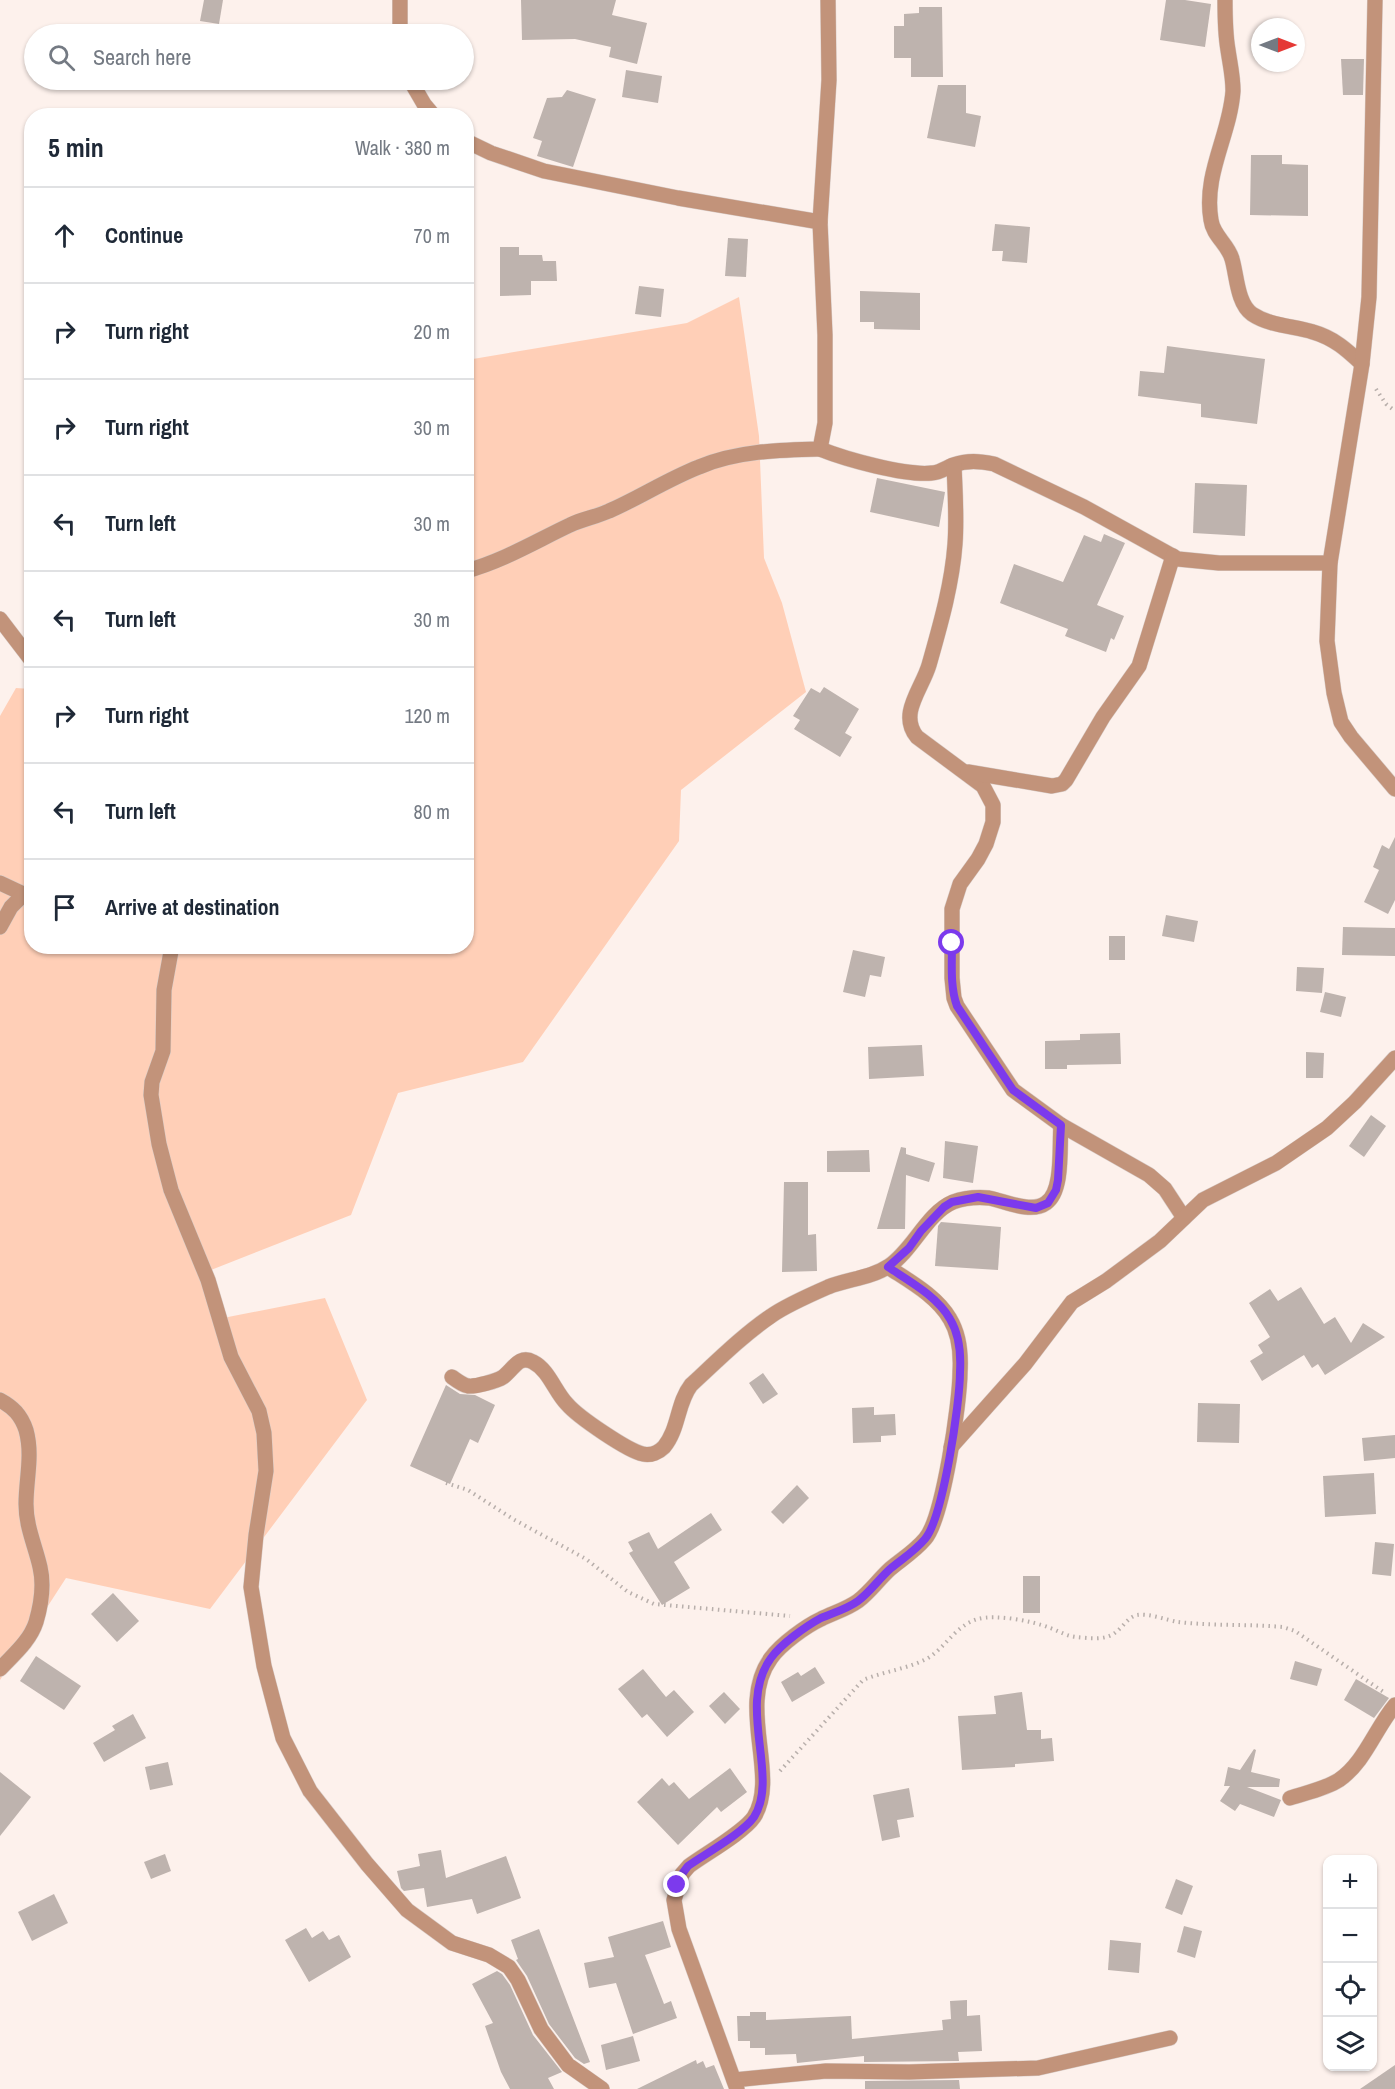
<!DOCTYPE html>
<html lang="en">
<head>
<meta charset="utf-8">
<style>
  :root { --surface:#fff; --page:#f2f2f3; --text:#1f2937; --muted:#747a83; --line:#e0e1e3 }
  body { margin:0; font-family:"Archivo Narrow",sans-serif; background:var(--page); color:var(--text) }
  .controls { position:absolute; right:18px; bottom:18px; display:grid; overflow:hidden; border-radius:12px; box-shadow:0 2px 4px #0004 }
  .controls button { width:54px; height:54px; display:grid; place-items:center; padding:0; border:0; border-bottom:2px solid var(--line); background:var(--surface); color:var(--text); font:30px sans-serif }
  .compass { position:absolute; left:1251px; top:18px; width:54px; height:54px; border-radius:50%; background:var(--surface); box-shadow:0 2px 4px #0004; rotate:90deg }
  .stop { position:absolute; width:18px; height:18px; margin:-14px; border:4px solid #7c3aed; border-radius:50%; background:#fff }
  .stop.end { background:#7c3aed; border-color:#fff; box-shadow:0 2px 6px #0008 }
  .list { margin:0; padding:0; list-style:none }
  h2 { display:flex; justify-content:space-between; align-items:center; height:78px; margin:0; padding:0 24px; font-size:26px }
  h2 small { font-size:20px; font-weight:400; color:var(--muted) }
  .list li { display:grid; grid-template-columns:39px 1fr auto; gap:18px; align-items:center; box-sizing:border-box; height:96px; padding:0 24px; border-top:2px solid var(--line) }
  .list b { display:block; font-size:22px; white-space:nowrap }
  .list em { font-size:20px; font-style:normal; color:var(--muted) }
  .icon { flex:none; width:33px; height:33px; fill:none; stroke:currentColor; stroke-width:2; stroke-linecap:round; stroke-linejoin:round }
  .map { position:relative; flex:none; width:1395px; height:2089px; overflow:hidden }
  .search { position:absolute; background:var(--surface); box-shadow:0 2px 4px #0004; left:24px; top:24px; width:450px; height:66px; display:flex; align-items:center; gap:15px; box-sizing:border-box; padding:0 21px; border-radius:33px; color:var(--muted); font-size:22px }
  .panel { position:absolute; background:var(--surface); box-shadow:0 2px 4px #0004; left:24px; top:108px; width:450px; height:846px; border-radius:24px }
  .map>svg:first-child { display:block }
  .green { fill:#ffcfb7 }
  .building { fill:#beb3ae }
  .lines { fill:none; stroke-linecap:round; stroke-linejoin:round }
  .minor-casing { stroke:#d8cdc9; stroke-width:16 }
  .path { stroke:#b8afab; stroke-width:4; stroke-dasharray:1.5 4.5; stroke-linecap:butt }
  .minor { stroke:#c2937a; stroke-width:15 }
  .route { stroke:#7c3aed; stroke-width:8 }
</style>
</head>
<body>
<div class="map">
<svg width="1395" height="2089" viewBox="0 0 1395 2089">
  <rect width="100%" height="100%" fill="#fdf1ec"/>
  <path class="green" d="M739,297l20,139 5,122 18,45 24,89 -125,98 -2,51 -156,221 -125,31 -47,122 -140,55 12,48 102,-20 42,102 -157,209 -144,-31 -66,102v-964l16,-28 15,1 1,257h434l1,-586 220,-37z"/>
  <g class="building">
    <path d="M204,0h19l-4,24 -19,-3z"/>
    <path d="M521,0h95l-4,15 35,8 -10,41 -28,-7 2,-10 -36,-8 -53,1z"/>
    <path d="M1166,0h19l26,4 -6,43 -45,-7z"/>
    <path d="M919,7h23l1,70h-32v-19h-17v-32h10v-12l15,-1z"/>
    <path d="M1341,59h23l-1,36h-20z"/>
    <path d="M626,70l36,6 -4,27 -36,-6z"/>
    <path d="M938,85h28v28l15,3 -6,31 -48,-9z"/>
    <path d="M567,90l29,9 -23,68 -36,-11 5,-15 -9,-3 14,-40 15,-1z"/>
    <path d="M1251,155h31v9l26,1v51l-58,-1z"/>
    <path d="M995,224l35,3 -3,36 -25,-2 1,-10h-11z"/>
    <path d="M728,238l20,1 -2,38 -21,-1z"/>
    <path d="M500,247h19v8h23l1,6h13l1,20h-26v14l-31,1z"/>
    <path d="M639,286l25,3 -3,28 -26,-3z"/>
    <path d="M860,291l60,2v37l-46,-1v-7h-14z"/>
    <path d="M1167,346l98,13 -8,65 -56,-7v-13l-63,-8 2,-25 24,2z"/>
    <path d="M877,478l68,14 -6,35 -69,-15z"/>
    <path d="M1195,483l52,2 -2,51 -52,-3z"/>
    <path d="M1104,534l21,9 -28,62 27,11 -10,24 -3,-2 -5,14 -41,-16 3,-7 -68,-26 14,-39 49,18 21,-47 17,7z"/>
    <path d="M824,687l35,22 -14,24 7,4 -12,20 -46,-28 6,-9 -7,-4 18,-28 9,5z"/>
    <path d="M1395,837v63l-7,14 -24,-12 15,-32 -6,-3 9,-22 7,4z"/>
    <path d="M1166,915l32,6 -4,21 -32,-6z"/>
    <path d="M1343,927l52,1v28l-53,-1z"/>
    <rect x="1109" y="936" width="16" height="24"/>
    <path d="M853,950l32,7 -4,20 -11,-2 -5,22 -22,-5z"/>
    <path d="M1297,967l27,1 -2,25 -26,-2z"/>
    <path d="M1325,992l21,5 -5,20 -21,-5z"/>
    <path d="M1120,1033l1,31 -54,1v4h-22v-28l35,-1v-6z"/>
    <path d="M922,1045l2,31 -55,3 -1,-32z"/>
    <path d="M1306,1052l18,1 -1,25h-17z"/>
    <path d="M1371,1115l15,11 -22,31 -15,-11z"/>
    <path d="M945,1141l33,5 -5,37 -30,-5z"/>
    <path d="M901,1147l5,1v6l29,9 -6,19 -23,-7 -1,54h-28z"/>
    <path d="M869,1150l1,22h-43v-21z"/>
    <path d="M784,1182h24v53l8,-1 1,37 -35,1z"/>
    <path d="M941,1222l60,5 -3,43 -63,-4 3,-40z"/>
    <path d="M1301,1287l23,37 11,-7 16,26 12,-20 22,14 -60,38 -7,-11 -6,4 -8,-13 -42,26 -12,-20 13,-8 -5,-8 12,-8 -21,-34 21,-14 8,12z"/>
    <path d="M763,1373l15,21 -15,10 -14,-21z"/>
    <path d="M446,1385l14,9 15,1 20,10 -17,38 -8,-4 -20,45 -40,-18z"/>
    <path d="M1198,1403l42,1 -1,39 -42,-1z"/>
    <path d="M874,1407v8l21,-1 1,21 -15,1v6l-28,1 -1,-35z"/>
    <path d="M1395,1435v23l-31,3 -2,-23z"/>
    <path d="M1374,1473l2,41 -51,3 -2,-41z"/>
    <path d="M797,1485l12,13 -26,26 -12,-12z"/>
    <path d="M711,1513l11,17 -48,32 16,26 -28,17 -33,-52 4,-2 -5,-9 21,-10 9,17z"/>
    <path d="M1375,1542l19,2 -3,32 -19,-2z"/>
    <rect x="1023" y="1576" width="17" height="37"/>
    <path d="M113,1593l26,28 -22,21 -26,-28z"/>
    <path d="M36,1656l45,30 -17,24 -44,-29z"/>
    <path d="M1295,1661l27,8 -5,17 -27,-7z"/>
    <path d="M815,1667l10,16 -33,19 -11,-20 17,-10 3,4z"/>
    <path d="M643,1669l23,28 8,-7 20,22 -27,25 -20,-23 -5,4 -24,-29z"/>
    <path d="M1356,1679l33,19 -15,20 -30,-18z"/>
    <path d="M724,1692l16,17 -15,15 -16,-18z"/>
    <path d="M1022,1692l5,38h14v9l11,-1 2,23 -39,3v3l-53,3 -4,-54 38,-2 -2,-18z"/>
    <path d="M133,1714l13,24 -42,24 -11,-19 22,-13 -3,-4z"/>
    <path d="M1254,1749l2,1 -5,22 29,7 -1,8h-32l34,13 -7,17 -34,-13 -5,7 -15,-10 10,-15h-6l4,-19 12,3z"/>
    <path d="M168,1762l5,23 -23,5 -5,-23z"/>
    <path d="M730,1768l17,24 -26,20 -4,-5 -39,38 -41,-43 25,-24 7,8 5,-4 15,17z"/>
    <path d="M0,1772l31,25 -31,39z"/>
    <path d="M909,1788l5,29 -17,3 3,17 -18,4 -9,-46z"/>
    <path d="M441,1850l5,28 60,-22 15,42 -44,16 -5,-15 -45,8 -3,-19 -20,3 -3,-3 -4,-17 23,-5 -2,-12z"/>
    <path d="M165,1854l6,17 -20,8 -7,-17z"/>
    <path d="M1176,1879l17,7 -11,29 -17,-7z"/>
    <path d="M54,1894l14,29 -36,18 -14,-29z"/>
    <path d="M663,1921l8,26 -26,8 19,49 7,-3 6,17 -44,16 -17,-51 -27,5 -5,-25 30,-6 -6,-20z"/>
    <path d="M1184,1926l18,5 -7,27 -18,-6z"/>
    <path d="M306,1928l6,10 11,-7 6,9 10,-5 12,22 -42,25 -24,-42z"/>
    <path d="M539,1929l51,133 -6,2 -9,-6 -26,-34 -22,-48 -11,-16 2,-1 -7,-19z"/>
    <path d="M1110,1940l31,3 -2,30 -31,-3z"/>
    <path d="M497,1971l5,3 8,11 23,50 29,37 -14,6 6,11h-44l-9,-17 -16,-46 8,-3 -21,-39z"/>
    <path d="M967,2000v16l13,-1 2,36 -24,1 1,9 -95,1v-6l-67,7 -1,-9 -31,1v-7h-15v-7h-12l-1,-25h13v-4h16v8l85,-4 1,23 91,-9 -1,-10 9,-1 -1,-18z"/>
    <path d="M633,2036l7,25 -34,9 -5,-25z"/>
    <path d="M696,2060l1,4 6,-3 3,7 8,-3 10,24h-87z"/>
    <path d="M1395,2065v24h-35z"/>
    <path d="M959,2080l1,9h-95v-8z"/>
  </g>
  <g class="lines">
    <g class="minor-casing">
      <g id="minor">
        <path d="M400,0v34"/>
        <path d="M1225,0c0,17 0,33 3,50 2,14 5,26 5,41 -3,44 -30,83 -22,129 2,16 17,24 21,39 5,17 5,44 20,55 18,12 42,12 61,18 21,6 34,18 49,32"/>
        <path d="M1375,0l-6,297 -7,67 -32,199 -3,78 7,52 7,29 10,15 44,52"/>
        <path d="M410,80l14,24 10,12"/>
        <path d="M466,141l25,12 53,18 134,27 142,24"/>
        <path d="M820,449c25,10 85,27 112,24 7,0 14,-5 21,-8 15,-5 26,-4 41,-1l90,43 94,52 41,4h111"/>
        <path d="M954,465c1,26 3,53 1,79 -3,41 -15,82 -26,121 -7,24 -31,49 -12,72l66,49 10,19v17l-7,22 -8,15 -18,25 -8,25v69l2,20 3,8 56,84 48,35 88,50 16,14 19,29"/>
        <path d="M466,571c37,-10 70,-30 104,-46 12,-6 26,-8 39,-14 30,-13 59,-32 90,-44 37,-16 80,-17 121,-18l5,-26v-88l-5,-113 9,-142 -1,-80"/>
        <path d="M0,619l32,42"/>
        <path d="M968,772l84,14 10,-2 4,-4 37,-63 36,-51 34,-110"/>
        <path d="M0,883l32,15"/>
        <path d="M0,927l11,-20 13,-13"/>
        <path d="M172,946l-8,44 -1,61 -11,31 -1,13 8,49 12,46 37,90 23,77 28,54 5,22 2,38 -10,64 -5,52 13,79 19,72 27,53 57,73 40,46 45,33 37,12 20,12 9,13 23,49 27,36 34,24"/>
        <path d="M452,1377c4,3 11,8 16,9 7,1 29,-5 35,-9 10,-7 16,-23 30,-15 16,8 22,30 34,42 11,13 61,47 76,50 8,2 16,-2 21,-7 15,-18 13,-44 27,-62 26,-24 52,-50 80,-69 14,-10 41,-22 57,-29 20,-8 43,-9 61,-21 24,-16 38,-53 64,-64 11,-4 24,-5 36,-4 16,3 42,16 57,5 18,-12 13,-58 15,-78"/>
        <path d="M0,1400c13,7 21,15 26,30 7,25 0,49 0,74 0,23 9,41 14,63 4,17 1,38 -4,55 -6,19 -23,33 -36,47"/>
        <path d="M951,1447l74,-83 47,-62 34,-21 54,-40 43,-41 73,-37 51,-35 28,-26 40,-44"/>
        <path d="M1290,1798c15,-5 35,-9 49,-18 26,-18 36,-51 56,-75"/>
        <path d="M734,2080l92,-9 83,1 129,-4 132,-30"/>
        <path d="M737,2089l-58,-160 -5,-29 8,-26 7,-8c16,-12 54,-33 65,-49 26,-41 -18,-111 17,-159 10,-14 35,-32 50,-39 12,-6 26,-10 37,-18 12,-9 21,-22 32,-32 12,-10 25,-18 35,-30 18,-20 35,-137 35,-167 1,-17 -1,-38 -10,-53 -13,-23 -41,-38 -62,-52"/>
      </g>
    </g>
    <g class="path">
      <path d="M1376,389l10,15 9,7"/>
      <path d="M446,1483l22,7 45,29 73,40 42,33 26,12 136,12"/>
      <path d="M780,1771l83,-91c22,-9 45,-11 65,-22 18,-11 28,-33 50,-39 18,-5 55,2 72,9 9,3 16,8 26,9 12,1 30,4 40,-5 7,-5 12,-15 21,-17 12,-2 29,5 41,7 35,4 70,2 105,5l12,4 90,62"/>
    </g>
    <use href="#minor" class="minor"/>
  </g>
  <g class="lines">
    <path class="route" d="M677,1885l5,-11 6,-8c17,-12 55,-33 66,-49 26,-41 -18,-111 17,-159 10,-14 35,-32 50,-40 12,-5 26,-9 37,-17 12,-9 21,-22 32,-32 12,-10 25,-18 35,-30 18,-21 35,-136 35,-167 1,-17 -1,-38 -10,-53 -13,-23 -41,-38 -62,-52l21,-19 12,-17 23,-24 8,-5 26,-5 58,11 12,-5 8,-13 2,-10 3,-55 -48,-35 -56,-84c-7,-19 -5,-42 -5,-63"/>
  </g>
</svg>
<div class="controls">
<button>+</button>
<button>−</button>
<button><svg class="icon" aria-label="locate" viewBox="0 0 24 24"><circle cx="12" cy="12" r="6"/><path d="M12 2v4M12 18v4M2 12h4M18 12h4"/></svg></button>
<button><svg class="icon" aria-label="layers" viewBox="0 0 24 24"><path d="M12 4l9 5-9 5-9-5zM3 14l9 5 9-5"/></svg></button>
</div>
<svg class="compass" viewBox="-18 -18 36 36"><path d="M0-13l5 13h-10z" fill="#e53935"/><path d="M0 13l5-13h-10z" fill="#747a83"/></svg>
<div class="stop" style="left:952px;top:943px"></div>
<div class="stop end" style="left:677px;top:1885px"></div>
<div class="search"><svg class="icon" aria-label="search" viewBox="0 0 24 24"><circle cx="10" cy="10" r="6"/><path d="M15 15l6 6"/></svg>Search here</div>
<section class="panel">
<h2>5 min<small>Walk · 380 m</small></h2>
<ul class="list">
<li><svg class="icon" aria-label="ahead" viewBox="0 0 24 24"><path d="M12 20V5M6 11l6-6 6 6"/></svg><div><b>Continue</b></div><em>70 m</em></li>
<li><svg class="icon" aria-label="right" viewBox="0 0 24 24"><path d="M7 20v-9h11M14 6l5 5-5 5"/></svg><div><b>Turn right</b></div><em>20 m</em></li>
<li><svg class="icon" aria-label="right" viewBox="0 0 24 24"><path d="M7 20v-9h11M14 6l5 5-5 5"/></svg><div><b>Turn right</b></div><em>30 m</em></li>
<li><svg class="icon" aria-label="left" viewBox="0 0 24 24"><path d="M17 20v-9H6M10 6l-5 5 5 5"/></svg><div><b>Turn left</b></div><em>30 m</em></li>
<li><svg class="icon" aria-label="left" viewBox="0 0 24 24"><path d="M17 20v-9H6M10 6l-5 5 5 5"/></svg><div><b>Turn left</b></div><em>30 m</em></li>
<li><svg class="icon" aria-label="right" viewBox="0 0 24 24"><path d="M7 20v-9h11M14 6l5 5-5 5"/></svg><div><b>Turn right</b></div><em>120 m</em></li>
<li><svg class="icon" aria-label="left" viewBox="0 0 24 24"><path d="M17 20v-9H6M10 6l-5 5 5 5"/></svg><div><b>Turn left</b></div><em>80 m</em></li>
<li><svg class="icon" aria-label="arrive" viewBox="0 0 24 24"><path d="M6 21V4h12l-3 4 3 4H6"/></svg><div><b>Arrive at destination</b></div></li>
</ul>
</section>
</div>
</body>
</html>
